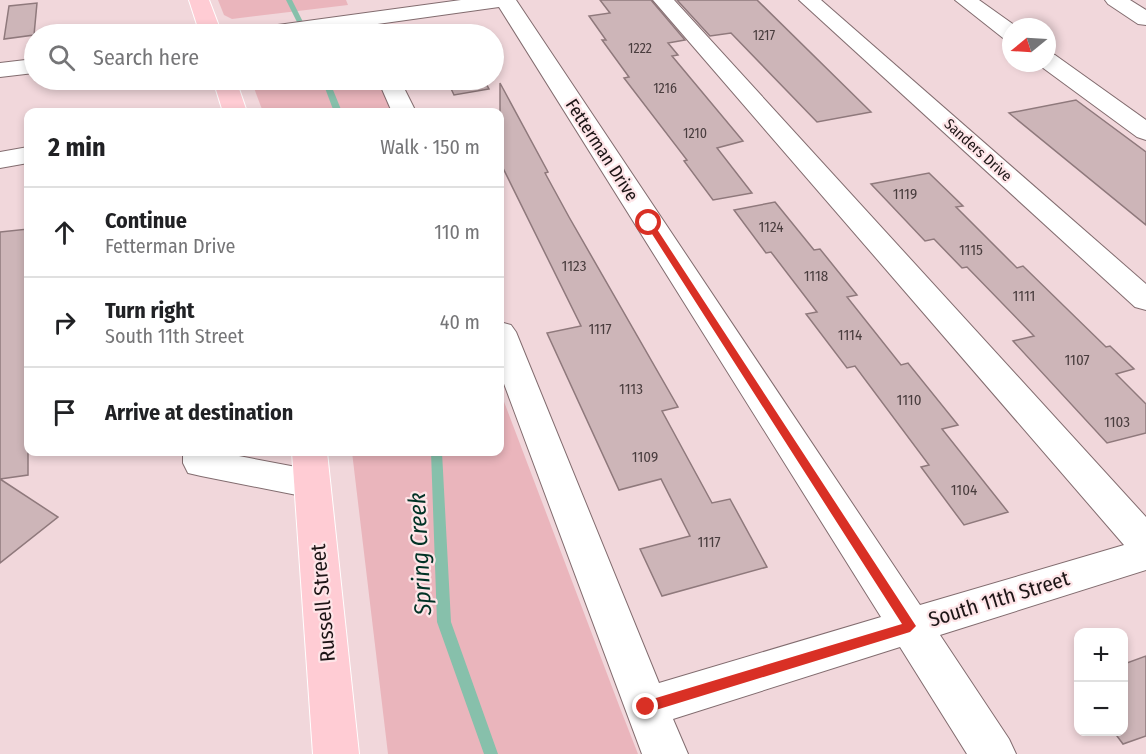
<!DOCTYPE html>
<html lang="en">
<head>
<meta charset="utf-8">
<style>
  :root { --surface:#fff; --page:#f2f2f2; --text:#202124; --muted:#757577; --line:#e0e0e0 }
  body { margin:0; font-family:"Fira Sans Condensed",sans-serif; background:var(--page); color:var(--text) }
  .controls { position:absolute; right:18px; bottom:18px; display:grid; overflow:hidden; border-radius:12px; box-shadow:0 3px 9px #0003 }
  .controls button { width:54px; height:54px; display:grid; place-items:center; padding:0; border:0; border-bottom:2px solid var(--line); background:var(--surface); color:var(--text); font:30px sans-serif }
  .compass { position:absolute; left:1002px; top:18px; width:54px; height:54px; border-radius:50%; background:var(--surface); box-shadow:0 3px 9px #0003; rotate:252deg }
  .stop { position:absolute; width:18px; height:18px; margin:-14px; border:4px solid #d93025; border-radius:50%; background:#fff }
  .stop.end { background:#d93025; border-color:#fff; box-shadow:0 2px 6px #0008 }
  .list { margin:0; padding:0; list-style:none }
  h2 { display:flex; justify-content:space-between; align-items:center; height:78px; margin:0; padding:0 24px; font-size:26px }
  h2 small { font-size:20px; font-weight:400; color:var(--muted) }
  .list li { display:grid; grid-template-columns:39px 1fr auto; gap:18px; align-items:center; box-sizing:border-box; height:90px; padding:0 24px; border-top:2px solid var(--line) }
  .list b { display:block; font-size:22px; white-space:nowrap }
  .list p { margin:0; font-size:20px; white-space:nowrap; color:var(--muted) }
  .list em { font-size:20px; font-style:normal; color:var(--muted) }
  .icon { flex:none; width:33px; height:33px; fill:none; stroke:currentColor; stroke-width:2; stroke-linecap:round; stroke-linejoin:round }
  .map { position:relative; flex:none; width:1146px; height:754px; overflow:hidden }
  .search { position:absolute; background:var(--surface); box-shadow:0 3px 9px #0003; left:24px; top:24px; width:480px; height:66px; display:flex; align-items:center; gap:15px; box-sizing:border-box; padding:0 21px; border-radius:33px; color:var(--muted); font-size:22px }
  .panel { position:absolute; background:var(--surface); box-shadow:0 3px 9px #0003; left:24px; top:108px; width:480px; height:348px; border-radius:12px }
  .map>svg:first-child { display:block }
  .green { fill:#eab5bc }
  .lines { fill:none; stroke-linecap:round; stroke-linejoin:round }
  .stream { fill:#87c0ab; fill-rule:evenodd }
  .building { fill:#cdb5b8; stroke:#8f797c; stroke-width:1.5 }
  .minor-casing { stroke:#826c6f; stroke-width:2 }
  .major-casing { stroke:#fff; stroke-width:2 }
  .minor { fill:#fff; fill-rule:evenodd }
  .major { fill:#ffccd4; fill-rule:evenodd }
  .route { fill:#d93025 }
  .labels { text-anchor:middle; stroke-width:4.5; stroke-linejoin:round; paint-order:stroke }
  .far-number-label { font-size:14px; fill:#493d3e }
  .far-street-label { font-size:15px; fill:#1d1516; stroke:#fee5e8 }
  .number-label { font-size:15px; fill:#493d3e }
  .street-label { font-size:18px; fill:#1d1516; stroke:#fee5e8 }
  .near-street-label { font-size:21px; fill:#1d1516; stroke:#fee5e8 }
  .near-water-label { font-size:24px; font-style:italic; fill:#003225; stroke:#fee5e8 }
</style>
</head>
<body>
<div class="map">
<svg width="1146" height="754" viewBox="0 0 1146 754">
  <rect width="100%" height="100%" fill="#f1d7db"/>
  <g class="green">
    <path d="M218,0h128l2,5 -116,14 -8,-4z"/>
    <path d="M251,80h130l13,32h-131z"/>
    <path d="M500,391l120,317 18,46h-250l-36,-302h148z"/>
  </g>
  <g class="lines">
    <g class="stream">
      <path d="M286,0h6l17,34h-6z"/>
      <path d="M322,80h7l13,32h-8z"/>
      <path d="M431,452h11l9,170 47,132h-14l-47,-132z"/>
    </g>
  </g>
  <g class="building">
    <path d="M600,0h51l34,40 -17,3 10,12 -6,1 71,85 -26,7 35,45 -39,7 -29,-39 3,-1 -63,-82 5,-1 -27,-37h4l-17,-24 21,-3z"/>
    <path d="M677,0h80l114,112 -54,10 -86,-89 -21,3z"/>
    <path d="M37,3l-3,32 -30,4 5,-33z"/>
    <path d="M447,80h37l5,9 -35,6z"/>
    <path d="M500,83l48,89 -3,1 24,44 109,190 -16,4 50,92 18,-4 37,68 -105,29 -22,-47 50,-13 -29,-57 -42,11 -72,-157 34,-7 -81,-164z"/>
    <path d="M1076,100l70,52v73l-137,-112z"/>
    <path d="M929,173l34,33 -7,1 61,61 6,-2 83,81 4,-1 24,23 -18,5 30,30v29l-39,10 -94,-102 21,-5 -67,-69 -5,1 -28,-29 -9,2 -54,-57z"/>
    <path d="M775,202l39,48 6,-1 37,46 -10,2 54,68 7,-2 50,62 -16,4 66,83 -44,13 -43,-58 8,-2 -74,-99 -8,2 -41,-54 11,-2 -46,-60 -5,1 -32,-43z"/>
    <path d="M28,229v246l-28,4 58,38 -58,46v-331z"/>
    <path d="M1146,656v80l-23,8 -9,-12h10v-68z"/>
  </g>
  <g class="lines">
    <g class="minor-casing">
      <g id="minor">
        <path d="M461,0h55l404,605 204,-60 -471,-545h21l472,517v53l-206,65 69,104 7,15h-49l-67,-107 -227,72 15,35h-46l-142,-381v-51l11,3 5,7 143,351 222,-66 -382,-610 -193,27h-54l3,-5 8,-2z"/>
        <path d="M799,0h22l325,284v26l-11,-3z"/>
        <path d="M955,0h24l38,27h-6v13l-8,-2z"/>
        <path d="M1105,0h25l16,10v15l-8,-1 -30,-20z"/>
        <path d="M1047,53l8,2 91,65v20l-9,-3 -98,-72 -1,-2h9z"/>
        <path d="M34,59v14l-34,4v-14z"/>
        <path d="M378,80h22l16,32h-24z"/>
        <path d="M28,147v16l-28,5v-16z"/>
        <path d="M183,452h35l94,18 13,4 5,10 -5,10 -13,4 -111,-22 -13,-3 -5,-10z"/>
      </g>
    </g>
    <g class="major-casing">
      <g id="major">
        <path d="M189,0h20l13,34h-22z"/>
        <path d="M213,80h23l11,32h-24z"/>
        <path d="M292,452h35l32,302h-46z"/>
      </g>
    </g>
    <use href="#minor" class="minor"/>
    <use href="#major" class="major"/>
  </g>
  <path class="route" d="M646,221l7,2 263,403 -6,6 -264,81 -5,-2 -2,-4 2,-4 5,-2 256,-77 -257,-401z"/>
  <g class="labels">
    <g class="far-number-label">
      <text x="764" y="40">1217</text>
      <text x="640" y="53">1222</text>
      <text x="665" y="93">1216</text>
      <text x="695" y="138">1210</text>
    </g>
    <g class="far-street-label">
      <text transform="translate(978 150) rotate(42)" y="5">Sanders Drive</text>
    </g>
    <g class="number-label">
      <text x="905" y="199">1119</text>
      <text x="771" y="232">1124</text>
      <text x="971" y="255">1115</text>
      <text x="574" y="271">1123</text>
      <text x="816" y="281">1118</text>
      <text x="1024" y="301">1111</text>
      <text x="600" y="334">1117</text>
      <text x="850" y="340">1114</text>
      <text x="1077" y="365">1107</text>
      <text x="631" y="394">1113</text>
      <text x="909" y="405">1110</text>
      <text x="1117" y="427">1103</text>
      <text x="645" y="462">1109</text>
      <text x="964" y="495">1104</text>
      <text x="709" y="547">1117</text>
    </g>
    <g class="street-label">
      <text transform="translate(602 150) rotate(57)" y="6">Fetterman Drive</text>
    </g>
    <g class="near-street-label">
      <text transform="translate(999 599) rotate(-17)" y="7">South 11th Street</text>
      <text transform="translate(323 603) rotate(-95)" y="7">Russell Street</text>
    </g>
    <g class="near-water-label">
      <text transform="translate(420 554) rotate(-93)" y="8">Spring Creek</text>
    </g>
  </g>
</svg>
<div class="controls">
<button>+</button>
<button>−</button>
</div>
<svg class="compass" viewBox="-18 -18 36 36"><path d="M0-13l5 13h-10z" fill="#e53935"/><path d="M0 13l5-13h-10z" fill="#757577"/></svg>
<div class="stop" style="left:649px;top:223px"></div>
<div class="stop end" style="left:646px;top:707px"></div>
<div class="search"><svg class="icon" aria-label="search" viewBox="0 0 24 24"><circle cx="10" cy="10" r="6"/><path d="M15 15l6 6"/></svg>Search here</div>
<section class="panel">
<h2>2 min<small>Walk · 150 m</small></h2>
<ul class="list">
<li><svg class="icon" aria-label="ahead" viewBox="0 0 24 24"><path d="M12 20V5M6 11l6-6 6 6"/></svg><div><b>Continue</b><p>Fetterman Drive</p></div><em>110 m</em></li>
<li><svg class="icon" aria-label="right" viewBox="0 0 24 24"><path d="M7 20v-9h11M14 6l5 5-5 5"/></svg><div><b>Turn right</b><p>South 11th Street</p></div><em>40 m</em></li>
<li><svg class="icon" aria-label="arrive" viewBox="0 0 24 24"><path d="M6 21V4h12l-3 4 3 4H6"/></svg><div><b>Arrive at destination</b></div></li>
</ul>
</section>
</div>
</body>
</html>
